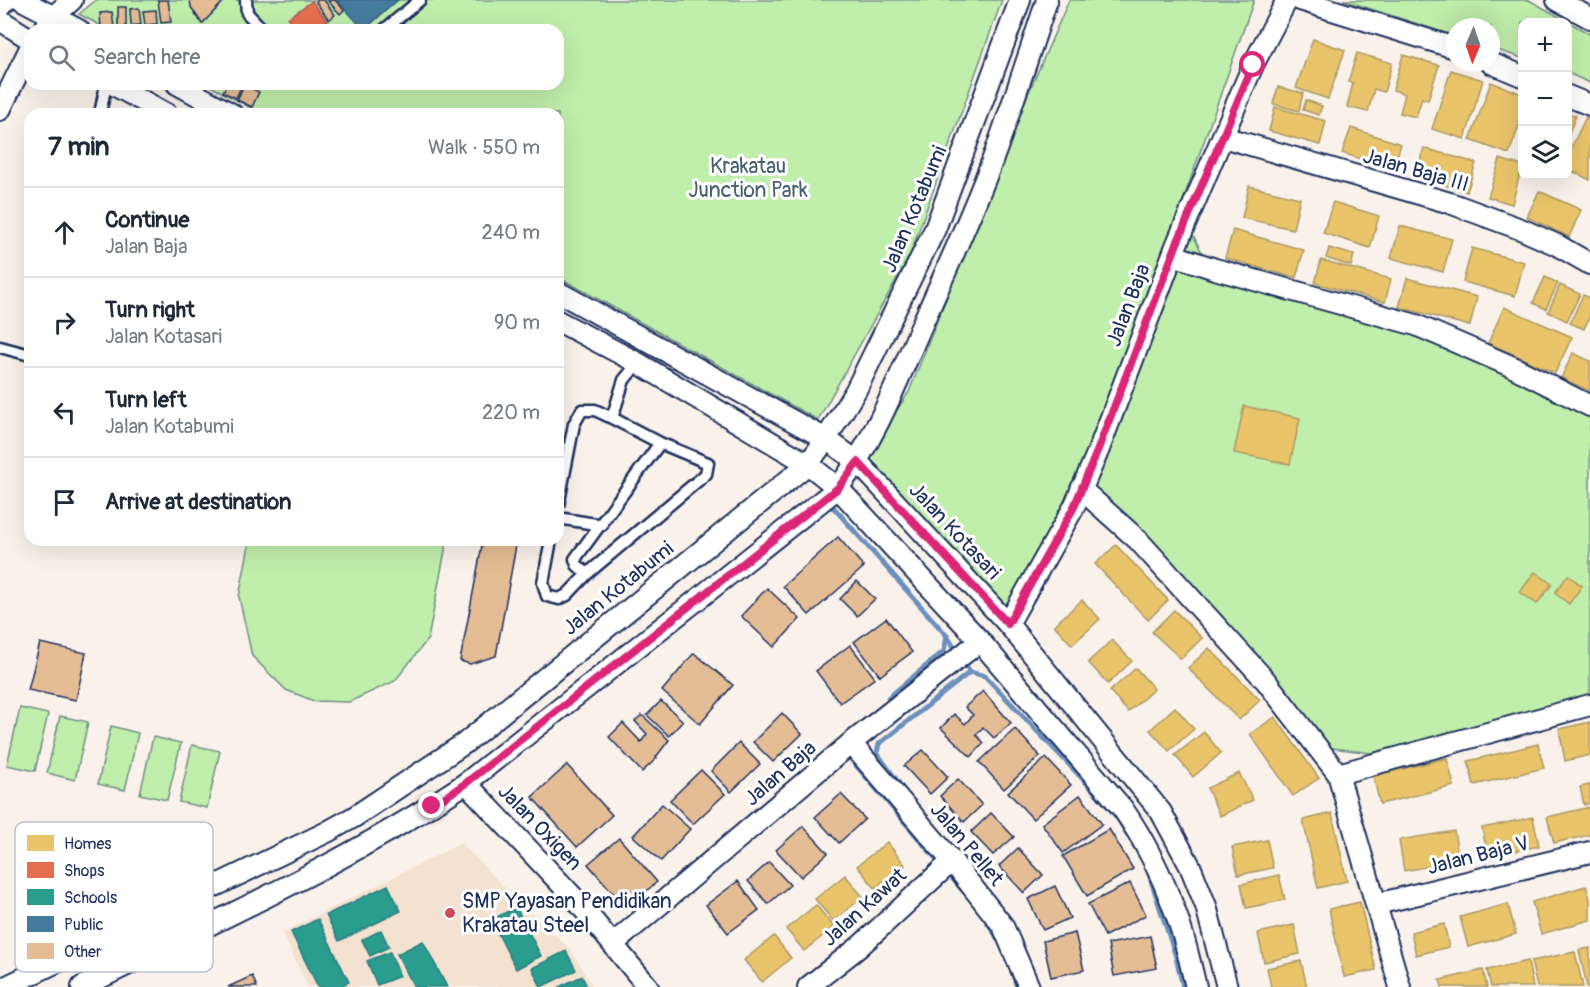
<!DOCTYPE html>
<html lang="en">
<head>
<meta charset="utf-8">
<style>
  :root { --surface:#fff; --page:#f2f2f3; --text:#1f2937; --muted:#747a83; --line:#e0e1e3 }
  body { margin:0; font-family:Pangolin,sans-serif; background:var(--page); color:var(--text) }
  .controls { position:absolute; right:18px; top:18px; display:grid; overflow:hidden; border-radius:12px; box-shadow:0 6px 24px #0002 }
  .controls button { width:54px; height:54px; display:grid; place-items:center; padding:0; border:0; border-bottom:2px solid var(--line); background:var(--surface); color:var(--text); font:30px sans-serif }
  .compass { position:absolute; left:1446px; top:18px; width:54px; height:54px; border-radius:50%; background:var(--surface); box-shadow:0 6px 24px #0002; rotate:182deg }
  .stop { position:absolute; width:18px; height:18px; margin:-14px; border:4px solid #db2777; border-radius:50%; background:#fff }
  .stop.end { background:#db2777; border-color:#fff; box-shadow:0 2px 6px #0008 }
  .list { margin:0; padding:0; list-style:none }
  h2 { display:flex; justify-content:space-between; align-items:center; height:78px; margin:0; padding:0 24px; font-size:26px }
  h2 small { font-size:20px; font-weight:400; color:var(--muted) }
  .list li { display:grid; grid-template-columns:39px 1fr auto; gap:18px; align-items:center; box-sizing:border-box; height:90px; padding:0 24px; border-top:2px solid var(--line) }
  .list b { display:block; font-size:22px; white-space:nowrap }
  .list p { margin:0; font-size:20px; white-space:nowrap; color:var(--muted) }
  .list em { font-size:20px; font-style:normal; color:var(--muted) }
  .icon { flex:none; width:33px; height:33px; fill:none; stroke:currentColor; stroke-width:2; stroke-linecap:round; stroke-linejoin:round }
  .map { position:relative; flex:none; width:1590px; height:987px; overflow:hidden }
  .search { position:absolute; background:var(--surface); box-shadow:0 6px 24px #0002; left:24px; top:24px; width:540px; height:66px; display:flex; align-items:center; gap:15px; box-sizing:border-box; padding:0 21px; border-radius:18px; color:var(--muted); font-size:22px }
  .panel { position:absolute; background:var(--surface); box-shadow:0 6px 24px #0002; left:24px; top:108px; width:540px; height:438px; border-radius:18px }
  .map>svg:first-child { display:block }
  .built { fill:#f4e2d0; fill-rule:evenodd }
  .green { fill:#c0eeab; stroke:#6e8e84; stroke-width:1.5 }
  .homes { fill:#e9c46a; stroke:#ab9766; stroke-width:1.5 }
  .shops { fill:#e76f51; stroke:#aa5c55; stroke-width:1.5 }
  .schools { fill:#2a9d8f; stroke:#267c80; stroke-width:1.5 }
  .public { fill:#457b9d; stroke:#38648a; stroke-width:1.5 }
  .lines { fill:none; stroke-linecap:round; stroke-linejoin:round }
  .stream { stroke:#6b90bd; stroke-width:5 }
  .building { fill:#e5bd95; stroke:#1b2f5e; stroke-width:1.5 }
  .service-casing { stroke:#1b2f5e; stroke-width:15 }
  .minor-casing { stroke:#1b2f5e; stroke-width:24 }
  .service { stroke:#fff; stroke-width:10 }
  .minor { stroke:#fff; stroke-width:20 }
  .route { stroke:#db2777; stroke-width:8 }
  .poi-dot { fill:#d1495b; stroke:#fff; stroke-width:2 }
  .labels { text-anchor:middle; stroke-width:6; stroke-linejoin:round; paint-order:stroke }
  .park-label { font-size:21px; fill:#445f71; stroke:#fff }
  .street-label { font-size:21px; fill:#1b2f5e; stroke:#fff }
  .poi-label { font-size:21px; fill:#1b2f5e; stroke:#fff; text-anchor:start }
  .key { fill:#fff; stroke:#bbc1cf; stroke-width:1.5 }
  .key-label { font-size:16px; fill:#1b2f5e }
</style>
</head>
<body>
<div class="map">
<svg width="1590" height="987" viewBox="0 0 1590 987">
  <rect width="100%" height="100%" fill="#faf2ea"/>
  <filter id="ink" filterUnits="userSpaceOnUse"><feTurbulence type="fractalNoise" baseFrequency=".0167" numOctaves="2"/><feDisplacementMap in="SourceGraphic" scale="12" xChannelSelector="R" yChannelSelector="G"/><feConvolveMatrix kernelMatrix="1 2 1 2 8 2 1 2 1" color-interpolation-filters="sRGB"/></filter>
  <g filter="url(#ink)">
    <path class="built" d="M461,843l55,56 56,52 21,36h-6l-6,-11 -22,11h-16l33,-17 -10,-19 -34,17 9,19h-94l-24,-46 -26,13 17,33h-75l9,-5 -30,-63 -27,13 27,55h-10l-26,-54zM388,885l13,26 -62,30 -13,-26zM516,907l25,49 -25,13 -25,-50zM381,931l8,16 -18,9 -8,-17zM390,952l10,24 -23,9 -10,-23z"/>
    <g class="green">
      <path d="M96,0h906l-92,255 -92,165 -260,-143v-163h-296l-55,-30h351v-54h-449l-30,-16z"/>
      <path d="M1069,0h185l-74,209 30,60 145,43 190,77 45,23v288l-219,53 -46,-6 -235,-256 -89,123 -142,-147 50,-75 106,-268z"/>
      <path d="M1343,0h186l61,34v49l-22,-10v-51h-46v36l-31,-10v-21h-36v9z"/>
      <path d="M250,540h197l-19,99 -33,42 -46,21 -35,-1 -28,-11 -34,-34 -13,-59z"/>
      <path d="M20,708l28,6 -13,57 -28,-6z"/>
      <path d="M60,716l28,6 -13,58 -28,-7z"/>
      <path d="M111,726l27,7 -13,57 -27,-6z"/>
      <path d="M153,737l28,6 -14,57 -27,-6z"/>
      <path d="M192,745l28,6 -13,57 -28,-6z"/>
    </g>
    <g class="homes">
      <path d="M1313,39l32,11 -17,49 -32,-11z"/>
      <path d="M1357,53l35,10 -8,29 -10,-3 -6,23 -21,-5 6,-24 -5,-1z"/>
      <path d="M1403,55l36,10 -11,35 -6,-2 -6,19 -16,-4 5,-19 -12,-4z"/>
      <path d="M1451,70l32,10 -18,59 -33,-10z"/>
      <path d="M1491,82l31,12v23l-13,37 -39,-14z"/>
      <path d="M1278,87l25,6 -4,18 -26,-7z"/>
      <path d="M1306,100l16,6 -3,9 -16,-5z"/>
      <path d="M1275,107l51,14 -6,24 -51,-14z"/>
      <path d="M1568,113l8,3 -8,19z"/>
      <path d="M1586,117l4,2v61l-22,-11v-15z"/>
      <path d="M1351,128l50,16 -8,25 -51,-16z"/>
      <path d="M1424,148l52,15 -9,29 -52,-16z"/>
      <path d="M1500,159l22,7 -10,38 -24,-7z"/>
      <path d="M1249,186l51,12 -7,31 -51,-11z"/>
      <path d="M1539,191l42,19 -12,27 -42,-20z"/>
      <path d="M1333,202l46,14 -9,32 -47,-15z"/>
      <path d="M1400,226l52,13 -9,33 -52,-14z"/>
      <path d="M1233,230l71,20 -8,28 -71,-20z"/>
      <path d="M1329,248l25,7 -3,11 -25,-8z"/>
      <path d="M1472,248l52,14 -9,34 -52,-14z"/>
      <path d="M1321,260l70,19 -6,23 -70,-19z"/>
      <path d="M1545,277l13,6 -12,26 -13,-6z"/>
      <path d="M1407,278l70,19 -7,29 -71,-19z"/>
      <path d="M1560,285l20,9 -13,27 -19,-9z"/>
      <path d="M1583,295l7,3v18l-6,13 -14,-6z"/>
      <path d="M1504,307l68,30 -17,36 -67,-30z"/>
      <path d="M1573,353l17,8v30l-29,-13z"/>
      <path d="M1244,406l56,12 -10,46 -56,-11z"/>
      <path d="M1116,545l52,55 -20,20 -53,-56z"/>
      <path d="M1535,572l17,12 -15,20 -17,-12z"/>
      <path d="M1568,575l14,11 -13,18 -14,-11z"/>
      <path d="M1082,600l18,19 -28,26 -18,-20z"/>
      <path d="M1174,610l28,28 -21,21 -29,-27z"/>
      <path d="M1112,640l20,21 -24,23 -20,-22z"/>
      <path d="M1209,648l51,52 -21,20 -51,-52z"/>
      <path d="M1136,668l18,21 -26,23 -18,-21z"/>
      <path d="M1175,707l19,22 -25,22 -19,-21z"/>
      <path d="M1275,717l44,61 -26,18 -43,-62z"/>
      <path d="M1590,722v33l-25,6 -6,-32z"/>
      <path d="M1204,732l17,21 -28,24 -18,-22z"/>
      <path d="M1538,744l6,24 -70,17 -6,-24z"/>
      <path d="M1447,758l7,28 -74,18 -7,-28z"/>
      <path d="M1239,773l14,27 -33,16 -13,-28z"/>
      <path d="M1590,785v18l-6,2 -4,-18z"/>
      <path d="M1590,807v28l-36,8 -7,-26z"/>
      <path d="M1332,813l15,68 -29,7 -15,-68z"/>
      <path d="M1533,817l6,29 -51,11 -6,-29z"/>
      <path d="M1454,831l5,30 -55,10 -5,-31z"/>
      <path d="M1267,840l6,28 -35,7 -6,-28z"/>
      <path d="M887,842l18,23 -30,23 -18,-22z"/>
      <path d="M845,875l18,22 -30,24 -18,-22z"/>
      <path d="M1279,875l6,25 -39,8 -5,-24z"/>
      <path d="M1586,886l4,13v21l-49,14 -9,-32z"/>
      <path d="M1360,902l16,68 -32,7 -15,-68z"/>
      <path d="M1508,904l8,30 -48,13 -8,-30z"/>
      <path d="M816,905l18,22 -30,24 -18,-22z"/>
      <path d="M1444,924l5,23 -33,8 -5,-23z"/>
      <path d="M1294,925l6,29 -36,8 -6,-29z"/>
      <path d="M774,936l17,22 -29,24 -18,-22z"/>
      <path d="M1590,948v39h-3l-8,-37z"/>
      <path d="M1575,952l8,35h-46l-6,-26z"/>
      <path d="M1301,961l6,26h-36l-4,-19z"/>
      <path d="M1528,961l5,26h-42l-4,-17z"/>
      <path d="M1483,970l4,17h-45l-2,-7z"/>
    </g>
    <path class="shops" d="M312,1l22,29h-38l-8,-12z"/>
    <g class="schools">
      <path d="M388,885l13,26 -62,30 -13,-26z"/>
      <path d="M516,907l25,49 -25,13 -25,-49z"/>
      <path d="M318,919l31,63 -10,5h-21l-27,-55z"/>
      <path d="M381,930l8,17 -19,9 -8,-16z"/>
      <path d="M423,941l24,46h-33l-17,-33z"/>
      <path d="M566,951l10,19 -35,17 -9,-19z"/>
      <path d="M390,952l10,24 -23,9 -10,-24z"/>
      <path d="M582,976l5,11h-28z"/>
    </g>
    <path class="public" d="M337,0h61l-34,30z"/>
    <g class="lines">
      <g class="stream">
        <path d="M825,506l9,2 113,128 -3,15 -56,47"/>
        <path d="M947,636l10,16"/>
        <path d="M962,660l8,12 15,4 111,117 20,23 25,41"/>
        <path d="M848,756l91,106 -2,3"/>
        <path d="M903,789l-26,-36 2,-9 91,-72"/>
        <path d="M1147,868l29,89 7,30"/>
        <path d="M947,872l15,18"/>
        <path d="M985,918l17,28"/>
        <path d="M1009,963l8,24"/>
      </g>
    </g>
    <g class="building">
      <path d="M158,0h10l3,22 -10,1z"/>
      <path d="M190,0h32l1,2 -21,22 -11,-17z"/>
      <path d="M318,0h6l11,15 -6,5 -13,-18z"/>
      <path d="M335,0l9,10 -4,4 -12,-13z"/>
      <rect x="118" y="7" width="8" height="21"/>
      <path d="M139,8l2,17h-10l-1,-16z"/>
      <path d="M156,10l1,14 -12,1 -2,-14z"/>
      <path d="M112,12l2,15 -13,1 -1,-15z"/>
      <path d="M227,84l15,1 -6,13 -13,-6z"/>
      <path d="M244,85l15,7 -7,15 -15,-7z"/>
      <path d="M838,537l26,30 -55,48 -26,-29z"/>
      <path d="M483,540h34l-21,116 -26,8 -10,-3z"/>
      <path d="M857,581l18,18 -18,17 -17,-17z"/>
      <path d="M767,588l33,31 -26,28 -33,-31z"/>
      <path d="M886,618l26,34 -32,24 -26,-34z"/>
      <path d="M40,643l46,10 -10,47 -48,-10z"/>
      <path d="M850,645l25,33 -35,25 -24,-32z"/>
      <path d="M694,653l39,32 -33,39 -38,-33z"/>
      <path d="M983,691l28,32 -17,15 -11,-11 -7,8 8,8 -13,14 -30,-29 13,-14 11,10 8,-9 -8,-8z"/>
      <path d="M661,701l22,20 -14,15 -22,-21z"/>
      <path d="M782,713l20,21 -29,28 -20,-20z"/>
      <path d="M642,715l27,25 -13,17 1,1 -15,14 -33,-35 14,-14 18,19 6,-8 -12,-13z"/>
      <path d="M1015,729l25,27 -36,33 -25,-27z"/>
      <path d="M739,743l21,21 -29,28 -20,-21z"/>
      <path d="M923,750l25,27 -18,17 -26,-28z"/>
      <path d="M1046,758l25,27 -38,34 -25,-27z"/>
      <path d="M567,765l45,50 -35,32 -45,-50z"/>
      <path d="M701,770l24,24 -32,30 -23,-24z"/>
      <path d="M958,779l24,26 -18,17 -24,-26z"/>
      <path d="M841,794l24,25 -26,24 -24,-26z"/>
      <path d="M1080,795l22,29 -39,29 -21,-29z"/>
      <path d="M662,804l28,25 -29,32 -28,-25z"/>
      <path d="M991,813l23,24 -21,18 -22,-23z"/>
      <path d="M803,826l25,27 -27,24 -25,-27z"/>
      <path d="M1109,829l24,40 -46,27 -24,-40z"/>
      <path d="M619,838l38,44 -31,26 -38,-44z"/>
      <path d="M1018,848l25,27 -19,18 -25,-27z"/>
      <path d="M769,862l21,23 -22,19 -20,-23z"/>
      <path d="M738,881l21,29 -31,23 -22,-28z"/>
      <path d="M1130,883l16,32 -41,21 -17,-32z"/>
      <path d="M1055,886l15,32 -27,12 -15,-31z"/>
      <path d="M1075,933l9,37 -33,7 -8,-36z"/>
      <path d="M1150,936l7,32 -43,8 -6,-32z"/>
      <path d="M252,976l5,11h-29z"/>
    </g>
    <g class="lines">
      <g class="service-casing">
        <g id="service">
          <path d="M246,0l1,13 16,17"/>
          <path d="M384,30l36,-30"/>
          <path d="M100,114l6,-30"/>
          <path d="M0,347l30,8"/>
          <path d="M638,363l-14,17 -12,38 48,25 48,20 -2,11 -119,100 -10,-9 -2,-6 85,-116"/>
          <path d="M558,506l16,-82 8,-14h13l17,8"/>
          <path d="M558,518l44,7"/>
          <path d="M551,540l-8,43 4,13 12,3 8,-4 20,-21"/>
        </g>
      </g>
      <g class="minor-casing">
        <g id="minor">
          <path d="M22,0l57,30"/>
          <path d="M1300,0l155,48"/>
          <path d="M1557,0l33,18"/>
          <path d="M0,7l6,-7"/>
          <path d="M0,20l30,19"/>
          <path d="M43,30l11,-14 18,-16"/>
          <path d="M1491,63l31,13"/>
          <path d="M112,84l55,30"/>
          <path d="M177,84l55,30"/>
          <path d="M1568,96l22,9"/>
          <path d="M0,110l30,-62"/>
          <path d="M1223,137l227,66 73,27 34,15 33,19"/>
          <path d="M1173,255l42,14 201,56 97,42 77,39"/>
          <path d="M558,292l268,147 32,23 150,162 153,188 29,54 16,40 21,81"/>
          <path d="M558,321l80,42 170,101 30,24 142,153 143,168c22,32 40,69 53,105 9,24 14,49 20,73"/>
          <path d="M1081,489l57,51 128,141 72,93 62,213"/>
          <path d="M1008,624l66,-117 25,-58 77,-203 77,-181 34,-65"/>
          <path d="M851,743l101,118 51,65 26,61"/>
          <path d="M1338,774l252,-69"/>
          <path d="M466,783l111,118 71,86"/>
          <path d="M1377,904l213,-52"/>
          <path d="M613,944l238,-201 129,-102"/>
          <path d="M5,987l322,-155 27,-15 111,-74 343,-279 18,-25 30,-49 79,-161 85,-229"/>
          <path d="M82,987c129,-64 263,-123 384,-204l372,-295c37,-48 59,-106 83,-161 24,-54 49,-108 70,-163 20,-54 38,-110 56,-164"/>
          <path d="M808,987l51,-40 93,-86"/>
        </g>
      </g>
      <use href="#service" class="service"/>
      <use href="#minor" class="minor"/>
    </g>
  </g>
  <g class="lines" filter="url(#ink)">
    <path class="route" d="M432,806l34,-23 372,-295 20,-26 150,162 66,-117 24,-58 78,-203 77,-181"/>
  </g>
  <circle class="poi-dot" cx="450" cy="913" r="6"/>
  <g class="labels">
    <g class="park-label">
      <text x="748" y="173">Krakatau<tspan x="748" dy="24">Junction Park</tspan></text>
    </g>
    <g class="street-label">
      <text transform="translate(1416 170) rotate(16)" y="7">Jalan Baja III</text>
      <text transform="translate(914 209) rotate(-67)" y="7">Jalan Kotabumi</text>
      <text transform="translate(1128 305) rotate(-69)" y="7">Jalan Baja</text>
      <text transform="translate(955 531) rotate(47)" y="7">Jalan Kotasari</text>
      <text transform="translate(618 588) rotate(-39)" y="7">Jalan Kotabumi</text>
      <text transform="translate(780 773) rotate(-41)" y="7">Jalan Baja</text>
      <text transform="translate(540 827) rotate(46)" y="7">Jalan Oxigen</text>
      <text transform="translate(967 844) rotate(50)" y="7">Jalan Pellet</text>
      <text transform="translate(1478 855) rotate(-14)" y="7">Jalan Baja V</text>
      <text transform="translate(864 907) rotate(-42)" y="7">Jalan Kawat</text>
    </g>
    <g class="poi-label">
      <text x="462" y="908">SMP Yayasan Pendidikan<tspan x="462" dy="24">Krakatau Steel</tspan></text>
    </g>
  </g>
  <rect x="15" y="822" width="198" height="150" rx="9" class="key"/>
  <rect x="27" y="835" width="27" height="16" fill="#e9c46a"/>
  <rect x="27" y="862" width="27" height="16" fill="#e76f51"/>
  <rect x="27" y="889" width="27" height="16" fill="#2a9d8f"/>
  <rect x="27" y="916" width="27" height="16" fill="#457b9d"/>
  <rect x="27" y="943" width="27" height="16" fill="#e5bd95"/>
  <g class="key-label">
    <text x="64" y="849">Homes</text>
    <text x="64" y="876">Shops</text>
    <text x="64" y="903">Schools</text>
    <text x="64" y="930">Public</text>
    <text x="64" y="957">Other</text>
  </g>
</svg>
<div class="controls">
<button>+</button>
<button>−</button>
<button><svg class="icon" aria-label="layers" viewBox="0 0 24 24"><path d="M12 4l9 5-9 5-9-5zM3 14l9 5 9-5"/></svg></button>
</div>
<svg class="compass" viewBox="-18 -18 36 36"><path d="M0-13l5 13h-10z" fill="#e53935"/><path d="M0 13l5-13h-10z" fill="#747a83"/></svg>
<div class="stop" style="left:1253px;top:65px"></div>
<div class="stop end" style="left:432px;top:806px"></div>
<div class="search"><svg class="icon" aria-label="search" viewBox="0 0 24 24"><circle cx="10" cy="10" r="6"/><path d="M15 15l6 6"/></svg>Search here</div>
<section class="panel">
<h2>7 min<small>Walk · 550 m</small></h2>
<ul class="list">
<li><svg class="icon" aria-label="ahead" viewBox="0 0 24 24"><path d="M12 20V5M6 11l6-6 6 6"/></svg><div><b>Continue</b><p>Jalan Baja</p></div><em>240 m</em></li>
<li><svg class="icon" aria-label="right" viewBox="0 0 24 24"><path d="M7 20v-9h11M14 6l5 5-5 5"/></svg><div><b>Turn right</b><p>Jalan Kotasari</p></div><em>90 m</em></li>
<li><svg class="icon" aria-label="left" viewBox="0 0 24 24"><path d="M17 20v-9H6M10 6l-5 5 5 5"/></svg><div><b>Turn left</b><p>Jalan Kotabumi</p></div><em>220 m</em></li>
<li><svg class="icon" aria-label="arrive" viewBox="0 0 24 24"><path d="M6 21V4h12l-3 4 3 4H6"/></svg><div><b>Arrive at destination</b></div></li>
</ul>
</section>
</div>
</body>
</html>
